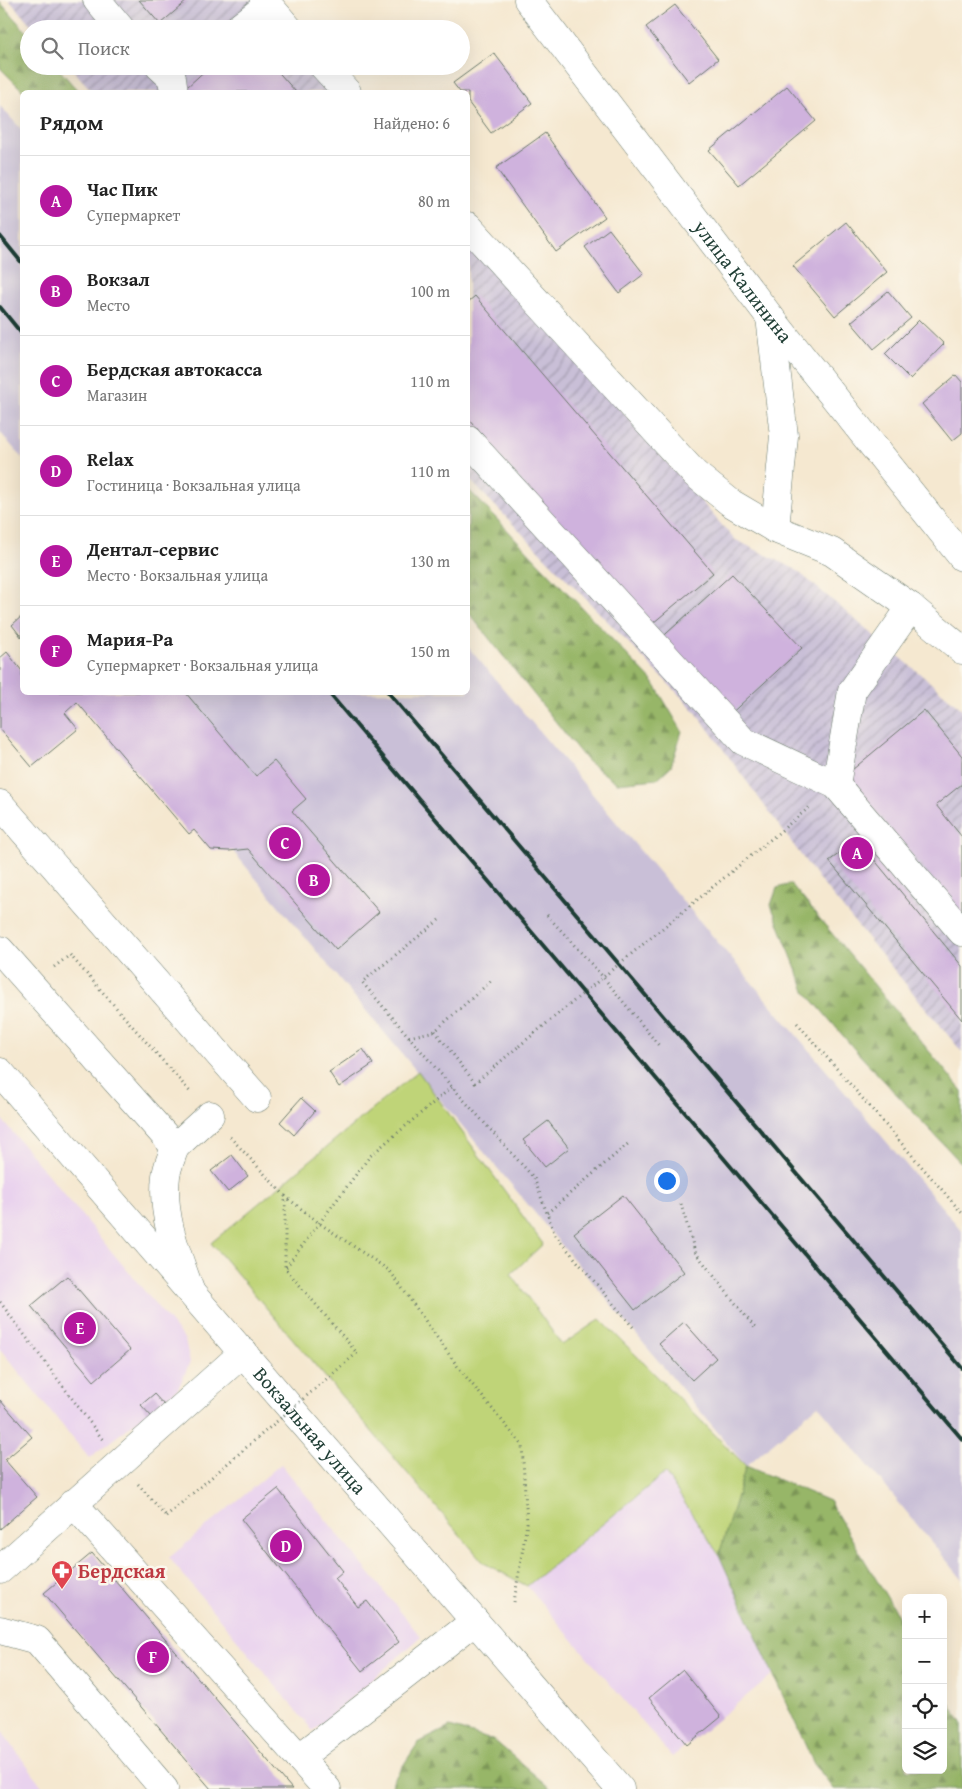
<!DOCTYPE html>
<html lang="ru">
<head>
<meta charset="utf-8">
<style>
  :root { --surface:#fff; --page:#f6f6f6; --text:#222; --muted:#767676; --line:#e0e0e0; --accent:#b5179e }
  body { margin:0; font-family:"Gentium Book Plus",serif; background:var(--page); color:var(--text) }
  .controls { position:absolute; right:15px; bottom:15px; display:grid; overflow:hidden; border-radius:8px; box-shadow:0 5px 20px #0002 }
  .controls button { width:45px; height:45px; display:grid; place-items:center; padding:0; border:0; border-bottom:1px solid var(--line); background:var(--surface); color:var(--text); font:25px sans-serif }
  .you { position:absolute; left:666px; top:1180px; width:18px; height:18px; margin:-12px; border:4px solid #fff; border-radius:50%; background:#1a73e8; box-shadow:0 0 0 8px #1a73e833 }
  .badge { display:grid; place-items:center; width:32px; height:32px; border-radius:50%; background:var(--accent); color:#fff; font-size:16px; font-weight:700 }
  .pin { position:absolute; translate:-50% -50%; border:2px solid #fff; box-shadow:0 1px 5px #0006 }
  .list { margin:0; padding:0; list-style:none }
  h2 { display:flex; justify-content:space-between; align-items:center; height:65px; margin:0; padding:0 20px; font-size:21px }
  h2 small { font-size:16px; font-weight:400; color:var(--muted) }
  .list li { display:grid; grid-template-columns:32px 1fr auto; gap:15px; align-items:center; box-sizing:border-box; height:90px; padding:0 20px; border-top:1px solid var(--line) }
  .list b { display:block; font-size:19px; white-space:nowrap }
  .list p { margin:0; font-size:16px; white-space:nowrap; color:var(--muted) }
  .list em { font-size:16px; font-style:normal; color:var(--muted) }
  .icon { flex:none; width:28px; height:28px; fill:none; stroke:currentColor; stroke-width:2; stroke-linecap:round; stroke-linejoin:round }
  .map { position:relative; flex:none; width:962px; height:1789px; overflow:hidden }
  .search { position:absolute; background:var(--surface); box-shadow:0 5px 20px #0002; left:20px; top:20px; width:450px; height:55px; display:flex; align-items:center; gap:12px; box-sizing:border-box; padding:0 18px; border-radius:28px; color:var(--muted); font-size:19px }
  .panel { position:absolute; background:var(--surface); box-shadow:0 5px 20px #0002; left:20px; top:90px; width:450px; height:605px; border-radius:8px }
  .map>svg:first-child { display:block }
  .built { fill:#e9d2ee }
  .industrial { fill:url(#industrial-furrows) }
  .railway { fill:#c9bfd7 }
  .grass { fill:#bfd478; stroke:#6f8856 }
  .forest { fill:url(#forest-firs); stroke:#5b7a4e }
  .building { fill:#cfb2dd }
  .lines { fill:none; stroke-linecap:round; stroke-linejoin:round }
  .minor-casing { stroke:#6a796b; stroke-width:29 }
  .highway-casing { stroke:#6a796b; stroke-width:29 }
  .path { stroke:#6a796b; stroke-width:3; stroke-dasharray:1 4; stroke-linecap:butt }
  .minor { stroke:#fff; stroke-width:28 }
  .highway { stroke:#fff; stroke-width:28 }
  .rail { stroke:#1f3d34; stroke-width:4 }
  .path-bridge { stroke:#6a796b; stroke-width:3; stroke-dasharray:1 4; stroke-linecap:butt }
  .labels { text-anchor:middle; stroke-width:5; stroke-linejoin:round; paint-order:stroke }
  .street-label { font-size:20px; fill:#1f3d34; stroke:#fbf7ec }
  .health-label { font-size:20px; font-weight:bold; fill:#be3a42; stroke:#fbf7ec; text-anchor:start }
</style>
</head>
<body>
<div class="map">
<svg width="962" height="1789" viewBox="0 0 962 1789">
  <defs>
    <pattern id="industrial-furrows" width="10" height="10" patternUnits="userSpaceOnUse" patternTransform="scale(1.25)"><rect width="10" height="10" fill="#c9bfd7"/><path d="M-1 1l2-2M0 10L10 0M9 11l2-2" fill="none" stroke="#a39caf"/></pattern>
    <pattern id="forest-firs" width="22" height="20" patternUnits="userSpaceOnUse" patternTransform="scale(1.25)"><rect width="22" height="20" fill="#97b668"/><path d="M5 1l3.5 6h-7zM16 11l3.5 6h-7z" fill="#7b9556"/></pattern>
  </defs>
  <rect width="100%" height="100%" fill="#fbf7ec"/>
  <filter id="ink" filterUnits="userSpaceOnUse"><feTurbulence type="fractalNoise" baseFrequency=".02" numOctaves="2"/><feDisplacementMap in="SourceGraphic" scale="10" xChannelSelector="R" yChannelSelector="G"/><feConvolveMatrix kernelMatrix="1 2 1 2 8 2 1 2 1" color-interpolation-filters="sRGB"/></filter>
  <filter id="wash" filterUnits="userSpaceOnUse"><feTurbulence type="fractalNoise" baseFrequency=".0096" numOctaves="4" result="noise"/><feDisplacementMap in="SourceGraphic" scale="20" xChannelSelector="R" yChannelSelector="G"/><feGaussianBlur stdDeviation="1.12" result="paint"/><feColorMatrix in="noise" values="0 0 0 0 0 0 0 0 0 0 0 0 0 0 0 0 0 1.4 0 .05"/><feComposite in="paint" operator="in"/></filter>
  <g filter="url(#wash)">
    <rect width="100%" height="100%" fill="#f5e8d0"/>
    <g class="built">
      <path d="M0,1117l185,223 5,22 -12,27 -89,69 -89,-109z"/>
      <path d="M281,1464l140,173 -108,94 -144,-173z"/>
      <path d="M665,1473l54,82 54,119 -101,83 -145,-171z"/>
      <path d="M0,1729l44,60h-44z"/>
    </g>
    <g class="industrial">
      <path d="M9,0h249l26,29h-249z"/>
      <path d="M69,66h248l24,26h-248z"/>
      <path d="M468,234l266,305 61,30 167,140v343l-145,-175 -122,-166 -227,-233z"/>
    </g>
    <g class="railway">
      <path d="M0,106l22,24v328l-22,-26z"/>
      <path d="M468,647l494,584v348l-144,-174 -72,61 -645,-773 367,-1z"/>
    </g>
    <path class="grass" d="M418,1071l125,173 -32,30 51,71 38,-26 146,147 -27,89 -54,-82 -138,113 -43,-23 -273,-320z"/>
    <g class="forest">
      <path d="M0,2l29,33v31h27l23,26h-55l-24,-24z"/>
      <path d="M468,489l185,193 29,49 -11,35 -14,13 -40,4 -30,-22 -119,-149z"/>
      <path d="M791,884l171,207v73l-106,-113 -51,-60 -34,-86 6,-17z"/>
      <path d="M746,1466l83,35 77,128v141h37v-78l19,31v66h-128l-20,-25 -95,-209z"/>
      <path d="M450,1727l45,14 56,48h-159l1,-8 25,-38z"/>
    </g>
    <g id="blocks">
      <g class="building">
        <path d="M139,0h49l-28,24z"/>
        <path d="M675,5l43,54 -29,23 -43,-55z"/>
        <path d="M494,53l38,50 -41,30 -23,-31v-10h-8l-7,-9z"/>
        <path d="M210,66h63l23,26h-109v-5z"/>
        <path d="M787,86l29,35 -77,64 -30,-35z"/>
        <path d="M545,133l60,84 -49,35 -60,-84z"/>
        <path d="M846,222l41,50 -52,44 -42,-50z"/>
        <path d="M609,229l35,45 -25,19 -34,-46z"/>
        <path d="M888,291l23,27 -37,31 -23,-27z"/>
        <path d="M475,296l238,277 -66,55 -179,-210v-116z"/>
        <path d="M919,320l25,24 -34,35 -25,-25z"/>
        <path d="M956,375l6,7v51l-10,8 -30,-37z"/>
        <path d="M732,574l70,74 -76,70 -70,-75z"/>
        <path d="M22,616v22l-10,-13z"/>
        <path d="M7,652l15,19v21h163l71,84 18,-15 32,38 -14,12 87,101 -43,38 -88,-101 -19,2 -18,-1 -17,-20 -5,4 -112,-132 -12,11 13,16 -46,38 -32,-38v-71z"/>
        <path d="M924,710l38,46v28l-26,21 26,32v77l-116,-139z"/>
        <path d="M858,840l104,126v54l-133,-159z"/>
        <path d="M363,1049l10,15 -34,23 -10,-15z"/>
        <path d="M301,1098l14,13 -21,24 -14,-13z"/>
        <path d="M548,1121l21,27 -24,19 -22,-27z"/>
        <path d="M232,1155l16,21 -20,16 -17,-21z"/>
        <path d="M623,1195l61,77 -49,38 -61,-77z"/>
        <path d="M67,1276l63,74 -36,31 -63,-75z"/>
        <path d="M684,1322l32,36 -24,22 -33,-36z"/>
        <path d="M154,1394l11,12 -13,11 -11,-12z"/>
        <path d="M0,1400l32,37 -27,23 32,37 -37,32z"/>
        <path d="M278,1489l65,82 -8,7 23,29 9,-6 32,41 -37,29 -121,-152z"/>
        <path d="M92,1553l200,236h-81l-167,-196z"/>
        <path d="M683,1670l38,47 -34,28 -38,-47z"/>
      </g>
    </g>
  </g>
  <g filter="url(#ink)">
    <use href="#blocks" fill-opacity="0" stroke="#6a796b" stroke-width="1"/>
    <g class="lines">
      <g class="minor-casing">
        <g id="minor">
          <path d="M97,0l24,29"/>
          <path d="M264,0l25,29"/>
          <path id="s1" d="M528,0l242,317 192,240"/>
          <path d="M237,29l31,-24"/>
          <path d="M159,66l13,12 2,14"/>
          <path d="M323,66l24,26"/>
          <path d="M468,226l227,248 36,29 44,26 57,23 79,55 51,43"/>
          <path d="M770,317l14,119 -9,93"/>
          <path d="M468,440l275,301 93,44 126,147"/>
          <path d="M836,785l16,-94 59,-84"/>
          <path d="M0,804l257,294"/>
          <path d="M0,950l175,197c-3,9 -8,20 -9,29 -5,40 11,78 24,114"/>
          <path d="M175,1147l35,-32"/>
          <path d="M73,1503l254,286"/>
          <path d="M0,1570l244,-218"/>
          <path d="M0,1630l37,10 127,149"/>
          <path d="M299,1758l176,-137"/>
        </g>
      </g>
      <g class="highway-casing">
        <g id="highway">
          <path id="s2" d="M0,1072l620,717"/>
        </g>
      </g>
      <g class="path">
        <path d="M708,891l103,-85"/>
        <path d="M547,915l56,62 57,70"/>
        <path d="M439,920l-77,62 90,105 82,91 21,57 78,92"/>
        <path d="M54,967l16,-12 121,138"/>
        <path d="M797,1023l165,190"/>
        <path d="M435,1031l40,52 44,-37"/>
        <path d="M409,1037l26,-6 56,-50"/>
        <path d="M230,1137l55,59v72l72,85"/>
        <path d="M285,1196l34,27 71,48 68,96 64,78 5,78 -13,79"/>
        <path d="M681,1204l14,48 60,76"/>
        <path d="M547,1213l82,-70"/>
        <path d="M286,1267l84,-111 82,-69"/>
        <path d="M0,1302l103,138"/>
        <path d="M138,1484l28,32"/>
      </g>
      <use href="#minor" class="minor"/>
      <use href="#highway" class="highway"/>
      <g class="rail">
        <path d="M0,236l22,27"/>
        <path d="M0,307l22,27"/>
        <path d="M328,692l634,747"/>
        <path d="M388,692l574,676"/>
      </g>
      <g class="path-bridge">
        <path d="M519,1046l189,-155"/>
        <path d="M166,1516l191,-163"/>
      </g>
    </g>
  </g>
  <defs>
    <g id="pharmacy-pin" transform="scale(1.125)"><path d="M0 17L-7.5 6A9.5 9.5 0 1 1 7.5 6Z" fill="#e0444e" stroke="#fbf7ec"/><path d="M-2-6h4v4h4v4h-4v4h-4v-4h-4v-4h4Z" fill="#fff"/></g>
  </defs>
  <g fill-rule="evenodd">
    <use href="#pharmacy-pin" x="62" y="1571"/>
  </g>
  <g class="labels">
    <g class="street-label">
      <text dy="7" stroke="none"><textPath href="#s1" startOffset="354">улица Калинина</textPath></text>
      <text dy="7" stroke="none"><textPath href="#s2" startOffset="474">Вокзальная улица</textPath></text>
    </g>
    <g class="health-label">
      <text x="78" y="1578">Бердская</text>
    </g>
  </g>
</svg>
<div class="controls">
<button>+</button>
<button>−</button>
<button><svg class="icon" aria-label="locate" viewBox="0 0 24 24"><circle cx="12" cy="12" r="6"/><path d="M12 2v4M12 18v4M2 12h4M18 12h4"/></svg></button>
<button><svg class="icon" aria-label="layers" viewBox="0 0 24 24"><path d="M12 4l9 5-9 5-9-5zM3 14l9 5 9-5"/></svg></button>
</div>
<div class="you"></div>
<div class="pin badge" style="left:857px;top:853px">A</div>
<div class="pin badge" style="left:314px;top:880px">B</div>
<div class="pin badge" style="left:285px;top:843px">C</div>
<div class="pin badge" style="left:286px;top:1546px">D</div>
<div class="pin badge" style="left:80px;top:1328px">E</div>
<div class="pin badge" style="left:153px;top:1657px">F</div>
<div class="search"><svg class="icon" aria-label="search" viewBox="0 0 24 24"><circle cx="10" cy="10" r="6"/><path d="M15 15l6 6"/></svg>Поиск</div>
<section class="panel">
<h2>Рядом<small>Найдено: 6</small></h2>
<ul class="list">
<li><span class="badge">A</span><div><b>Час Пик</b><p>Супермаркет</p></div><em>80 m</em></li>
<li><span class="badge">B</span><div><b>Вокзал</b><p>Место</p></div><em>100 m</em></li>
<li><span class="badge">C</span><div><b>Бердская автокасса</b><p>Магазин</p></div><em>110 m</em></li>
<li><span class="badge">D</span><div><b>Relax</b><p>Гостиница · Вокзальная улица</p></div><em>110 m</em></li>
<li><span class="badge">E</span><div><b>Дентал-сервис</b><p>Место · Вокзальная улица</p></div><em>130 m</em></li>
<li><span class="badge">F</span><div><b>Мария-Ра</b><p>Супермаркет · Вокзальная улица</p></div><em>150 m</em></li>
</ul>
</section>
</div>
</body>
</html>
